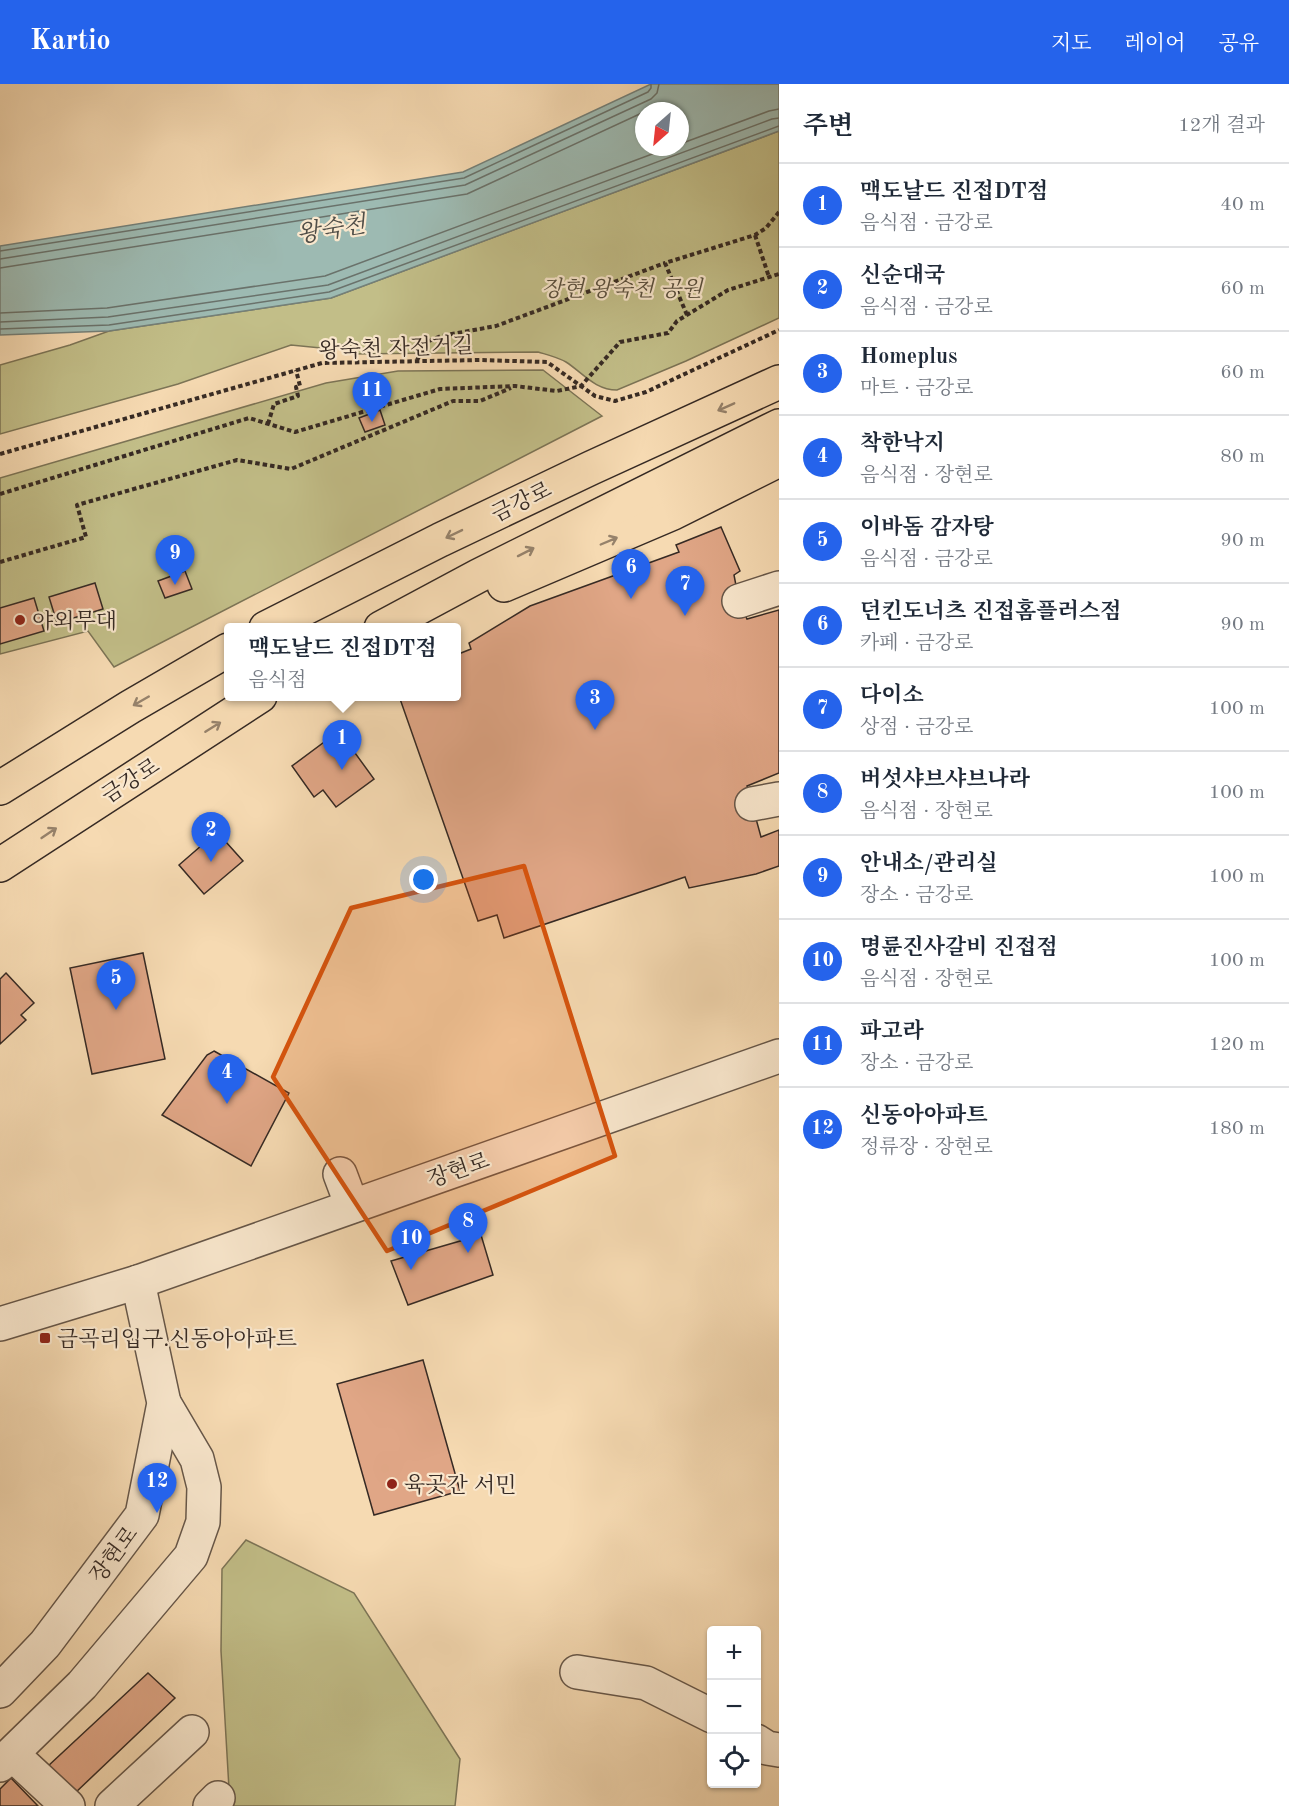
<!DOCTYPE html>
<html lang="ko">
<head>
<meta charset="utf-8">
<style>
  :root { --surface:#fff; --page:#f2f2f3; --text:#1f2937; --muted:#747a83; --line:#e0e1e3; --accent:#2563eb }
  body { margin:0; font-family:"Old Standard TT","Noto Serif KR",serif; background:var(--page); color:var(--text) }
  .controls { position:absolute; right:18px; bottom:18px; display:grid; overflow:hidden; border-radius:6px; box-shadow:0 2px 4px #0004 }
  .controls button { width:54px; height:54px; display:grid; place-items:center; padding:0; border:0; border-bottom:2px solid var(--line); background:var(--surface); color:var(--text); font:30px sans-serif }
  .compass { position:absolute; left:635px; top:18px; width:54px; height:54px; border-radius:50%; background:var(--surface); box-shadow:0 2px 4px #0004; rotate:207deg }
  .you { position:absolute; left:424px; top:796px; width:21px; height:21px; margin:-15px; border:4px solid #fff; border-radius:50%; background:#1a73e8; box-shadow:0 0 0 9px #1a73e833 }
  .badge { display:grid; place-items:center; width:39px; height:39px; border-radius:50%; background:var(--accent); color:#fff; font-size:20px; font-weight:700 }
  .pin { position:absolute; translate:-50% -50px; filter:drop-shadow(0 2px 3px #0008) }
  .pin::after { content:''; position:absolute; top:32px; width:21px; height:18px; background:inherit; clip-path:polygon(0 0,100% 0,50% 100%) }
  .popup { position:absolute; left:224px; top:539px; width:237px; height:78px; box-sizing:border-box; display:grid; place-content:center; border-radius:6px; background:var(--surface); filter:drop-shadow(0 2px 4px #0005); font-size:20px; white-space:nowrap; color:var(--muted) }
  .popup b { font-size:22px; color:var(--text) }
  .popup::after { content:''; position:absolute; left:50%; top:100%; margin-left:-12px; border:12px solid transparent; border-top-color:var(--surface) }
  .list { margin:0; padding:0; list-style:none }
  h2 { display:flex; justify-content:space-between; align-items:center; height:78px; margin:0; padding:0 24px; font-size:26px }
  h2 small { font-size:20px; font-weight:400; color:var(--muted) }
  .list li { display:grid; grid-template-columns:39px 1fr auto; gap:18px; align-items:center; box-sizing:border-box; height:84px; padding:0 24px; border-top:2px solid var(--line) }
  .list b { display:block; font-size:22px; white-space:nowrap }
  .list p { margin:0; font-size:20px; white-space:nowrap; color:var(--muted) }
  .list em { font-size:20px; font-style:normal; color:var(--muted) }
  .icon { flex:none; width:33px; height:33px; fill:none; stroke:currentColor; stroke-width:2; stroke-linecap:round; stroke-linejoin:round }
  .map { position:relative; flex:none; width:779px; height:1722px; overflow:hidden }
  header { display:flex; align-items:center; gap:36px; box-sizing:border-box; height:84px; padding:0 30px; background:var(--accent); color:#fff }
  header strong { font-size:28px }
  nav { display:flex; gap:33px; margin-inline-start:auto; font-size:21px }
  main { display:flex }
  aside { flex:1; background:var(--surface) }
  .map>svg:first-child { display:block }
  .green { fill:#c2be88; stroke:#7c7456; stroke-width:1.5 }
  .water { fill:#9dbab2; stroke:#748079; stroke-width:1.5; fill-rule:evenodd }
  .lines { fill:none; stroke-linecap:round; stroke-linejoin:round }
  .shore { stroke:#6a726b; stroke-width:1.5 }
  .building { fill:#e0a686; stroke:#362a24; stroke-width:1.5 }
  .minor-casing { stroke:#665648; stroke-width:36 }
  .major-casing { stroke:#362a24; stroke-width:36 }
  .path { stroke:#362a24; stroke-width:4; stroke-dasharray:4.5 3; stroke-linecap:butt }
  .minor { stroke:#f9e7cd; stroke-width:33 }
  .major { stroke:#f6dab2; stroke-width:33 }
  .oneway { stroke:#96826b }
  .marked { fill:#d6540e; fill-opacity:0.2; stroke:#d6540e; stroke-width:4.5; stroke-linejoin:round }
  .poi-dot { fill:#8f2418; stroke:#f9e7cd; stroke-width:2 }
  .labels { text-anchor:middle; stroke-width:4.5; stroke-linejoin:round; paint-order:stroke }
  .park-label { font-size:22px; font-style:italic; fill:#594f3d; stroke:#f9e7cd }
  .street-label { font-size:22px; fill:#362a24; stroke:#f9e7cd }
  .poi-label { font-size:22px; fill:#362a24; stroke:#f9e7cd; text-anchor:start }
  .water-label { font-size:24px; font-style:italic; fill:#504e48; stroke:#f9e7cd }
</style>
</head>
<body>
<header>
<strong>Kartio</strong>
<nav><a>지도</a><a>레이어</a><a>공유</a></nav>
</header>
<main>
<div class="map">
<svg width="779" height="1722" viewBox="0 0 779 1722">
  <rect width="100%" height="100%" fill="#f6dab2"/>
  <filter id="stains"><feTurbulence type="fractalNoise" baseFrequency=".00333" numOctaves="4"/><feColorMatrix values="0 0 0 0 .2 0 0 0 0 .09 0 0 0 0 .02 0 0 0 .5 -.17"/></filter>
  <radialGradient id="worn" r=".72"><stop offset=".6" stop-color="#630" stop-opacity="0"/><stop offset="1" stop-color="#630" stop-opacity=".3"/></radialGradient>
  <g class="green">
    <path d="M779,47v187l-93,43 -69,29c-22,0 -34,-17 -51,-28 -9,-5 -18,-7 -28,-10l-188,2 3,-8 -8,-2 -24,4 -30,-3 -113,39 -178,50v-69l70,-20 39,-14 222,-33z"/>
    <path d="M543,286l59,46 -488,251 -26,-36 -88,23v-176l326,-95 72,-12z"/>
    <path d="M246,1456l108,53 106,166 -5,47h-225l-9,-155 1,-82z"/>
  </g>
  <path class="water" d="M651,0h128v47l-448,167 -222,33 -109,4v-89l463,-74zM644,27h36v36h-36z"/>
  <g class="lines">
    <g class="shore">
      <path d="M680,60l89,-33 10,-2"/>
      <path d="M0,167l464,-73 184,-86 3,-4v-4"/>
      <path d="M0,175l465,-74 186,-86 6,-6 2,-9"/>
      <path d="M0,184l467,-74 177,-82"/>
      <path d="M0,229l107,-5 218,-32 346,-129"/>
      <path d="M0,238l108,-5 220,-32 444,-166 7,-1"/>
      <path d="M0,245l109,-4 220,-33 450,-166"/>
    </g>
  </g>
  <g class="building">
    <path d="M380,326l5,15 -20,7 -6,-14z"/>
    <path d="M721,443l19,44 -6,4 5,26 8,18 32,-9v163l-32,13 14,51 18,-7v36l-23,8 -67,14 -4,-11 -181,61 -7,-23 -19,6 -79,-225h57v-31l3,-1 -3,-9 15,-6 -2,-6 61,-37 149,-54 -3,-7z"/>
    <path d="M185,487l7,18 -27,9 -7,-17z"/>
    <path d="M95,499l8,26 -46,14 -8,-26z"/>
    <path d="M34,514l10,33 -44,13v-36z"/>
    <path d="M339,647l35,48 -38,28 -13,-17 -9,7 -22,-31z"/>
    <path d="M217,748l26,29 -39,33 -25,-29z"/>
    <path d="M143,869l22,106 -73,15 -22,-106z"/>
    <path d="M6,889l28,30 -13,12 5,5 -26,24v-65z"/>
    <path d="M214,967l75,42 -38,73 -89,-51 45,-60z"/>
    <path d="M481,1151l12,40 -85,30 -17,-44z"/>
    <path d="M423,1276l37,131 -86,24 -37,-131z"/>
    <path d="M148,1589l27,25 -101,96 -27,-27z"/>
    <path d="M11,1694l27,28h-38v-17z"/>
  </g>
  <g class="lines">
    <g class="minor-casing">
      <g id="minor">
        <path d="M739,517l40,-13"/>
        <path d="M752,720l27,-5"/>
        <path d="M340,1090l12,32"/>
        <path d="M0,1240l138,-42 641,-226"/>
        <path d="M577,1588l69,11 66,33"/>
        <path d="M0,1607l45,-47 97,-129 22,-112 -26,-121"/>
        <path d="M756,1657l11,7 12,2"/>
        <path d="M12,1670l56,52"/>
        <path d="M0,1681l82,-80 109,-129 12,-34 1,-35 -7,-28 -33,-56"/>
        <path d="M112,1722l80,-74"/>
        <path d="M210,1722l8,-8"/>
      </g>
    </g>
    <g class="major-casing">
      <g id="major">
        <path d="M504,501l169,-72 106,-53"/>
        <path d="M266,544l174,-88 151,-72 188,-86"/>
        <path d="M381,544l97,-52 301,-150"/>
        <path d="M0,704l130,-81 98,-57"/>
        <path d="M0,781l260,-169"/>
      </g>
    </g>
    <g class="path">
      <path d="M755,151l14,42"/>
      <path d="M687,231l-22,-52 90,-28 11,-7 13,-16"/>
      <path d="M417,276l12,-19 12,-5 55,-10 169,-63"/>
      <path d="M268,340l6,-20 24,-8 -2,-9 4,-1 -4,-16"/>
      <path d="M0,370l322,-91 158,-3 67,2 48,34 20,5 31,-9 133,-62"/>
      <path d="M0,410l249,-76 46,14 145,-43 75,-3 42,5 24,-5 39,-44 48,-9 9,-12 51,-31 51,-16"/>
      <path d="M0,478l86,-25 -9,-32 160,-45 54,9 162,-68h27l31,-13"/>
    </g>
    <use href="#minor" class="minor"/>
    <use href="#major" class="major"/>
  </g>
  <defs><path id="oneway-shaft" d="M-6 0H5M1.5-3L5.5 0L1.5 3" fill="none" stroke-width="1.6" stroke-linecap="round" stroke-linejoin="round" transform="scale(1.5)"/></defs>
  <g class="oneway">
    <use href="#oneway-shaft" transform="translate(726 323) rotate(156)"/>
    <use href="#oneway-shaft" transform="translate(454 450) rotate(154)"/>
    <use href="#oneway-shaft" transform="translate(609 457) rotate(-23)"/>
    <use href="#oneway-shaft" transform="translate(526 468) rotate(-27)"/>
    <use href="#oneway-shaft" transform="translate(141 617) rotate(150)"/>
    <use href="#oneway-shaft" transform="translate(213 643) rotate(-32)"/>
    <use href="#oneway-shaft" transform="translate(49 749) rotate(-34)"/>
  </g>
  <path class="marked" d="M524,782l91,290 -228,95 -114,-174 78,-169z"/>
  <g class="poi-dot">
    <circle cx="20" cy="536" r="6"/>
    <rect x="39" y="1248" width="12" height="12" rx="3"/>
    <circle cx="392" cy="1400" r="6"/>
  </g>
  <g class="labels">
    <g class="park-label">
      <text x="622" y="212">장현 왕숙천 공원</text>
    </g>
    <g class="street-label">
      <text transform="translate(396 263) rotate(-2)" y="8">왕숙천 자전거길</text>
      <text transform="translate(521 417) rotate(-26)" y="8">금강로</text>
      <text transform="translate(130 696) rotate(-33)" y="8">금강로</text>
      <text transform="translate(458 1085) rotate(-19)" y="8">장현로</text>
      <text transform="translate(113 1470) rotate(-53)" y="8">장현로</text>
    </g>
    <g class="poi-label">
      <text x="32" y="544">야외무대</text>
      <text x="57" y="1262">금곡리입구.신동아아파트</text>
      <text x="404" y="1408">육곳간 서민</text>
    </g>
    <g class="water-label">
      <text transform="translate(331 145) rotate(-9)" y="8">왕숙천</text>
    </g>
  </g>
  <rect width="100%" height="100%" filter="url(#stains)"/>
  <rect width="100%" height="100%" fill="url(#worn)"/>
</svg>
<div class="controls">
<button>+</button>
<button>−</button>
<button><svg class="icon" aria-label="locate" viewBox="0 0 24 24"><circle cx="12" cy="12" r="6"/><path d="M12 2v4M12 18v4M2 12h4M18 12h4"/></svg></button>
</div>
<svg class="compass" viewBox="-18 -18 36 36"><path d="M0-13l5 13h-10z" fill="#e53935"/><path d="M0 13l5-13h-10z" fill="#747a83"/></svg>
<div class="you"></div>
<div class="pin badge" style="left:342px;top:686px">1</div>
<div class="popup"><b>맥도날드 진접DT점</b>음식점</div>
<div class="pin badge" style="left:211px;top:778px">2</div>
<div class="pin badge" style="left:595px;top:646px">3</div>
<div class="pin badge" style="left:227px;top:1020px">4</div>
<div class="pin badge" style="left:116px;top:926px">5</div>
<div class="pin badge" style="left:631px;top:515px">6</div>
<div class="pin badge" style="left:685px;top:532px">7</div>
<div class="pin badge" style="left:468px;top:1169px">8</div>
<div class="pin badge" style="left:175px;top:501px">9</div>
<div class="pin badge" style="left:411px;top:1186px">10</div>
<div class="pin badge" style="left:372px;top:338px">11</div>
<div class="pin badge" style="left:157px;top:1429px">12</div>
</div>
<aside>
<h2>주변<small>12개 결과</small></h2>
<ul class="list">
<li><span class="badge">1</span><div><b>맥도날드 진접DT점</b><p>음식점 · 금강로</p></div><em>40 m</em></li>
<li><span class="badge">2</span><div><b>신순대국</b><p>음식점 · 금강로</p></div><em>60 m</em></li>
<li><span class="badge">3</span><div><b>Homeplus</b><p>마트 · 금강로</p></div><em>60 m</em></li>
<li><span class="badge">4</span><div><b>착한낙지</b><p>음식점 · 장현로</p></div><em>80 m</em></li>
<li><span class="badge">5</span><div><b>이바돔 감자탕</b><p>음식점 · 금강로</p></div><em>90 m</em></li>
<li><span class="badge">6</span><div><b>던킨도너츠 진접홈플러스점</b><p>카페 · 금강로</p></div><em>90 m</em></li>
<li><span class="badge">7</span><div><b>다이소</b><p>상점 · 금강로</p></div><em>100 m</em></li>
<li><span class="badge">8</span><div><b>버섯샤브샤브나라</b><p>음식점 · 장현로</p></div><em>100 m</em></li>
<li><span class="badge">9</span><div><b>안내소/관리실</b><p>장소 · 금강로</p></div><em>100 m</em></li>
<li><span class="badge">10</span><div><b>명륜진사갈비 진접점</b><p>음식점 · 장현로</p></div><em>100 m</em></li>
<li><span class="badge">11</span><div><b>파고라</b><p>장소 · 금강로</p></div><em>120 m</em></li>
<li><span class="badge">12</span><div><b>신동아아파트</b><p>정류장 · 장현로</p></div><em>180 m</em></li>
</ul>
</aside>
</main>
</body>
</html>
